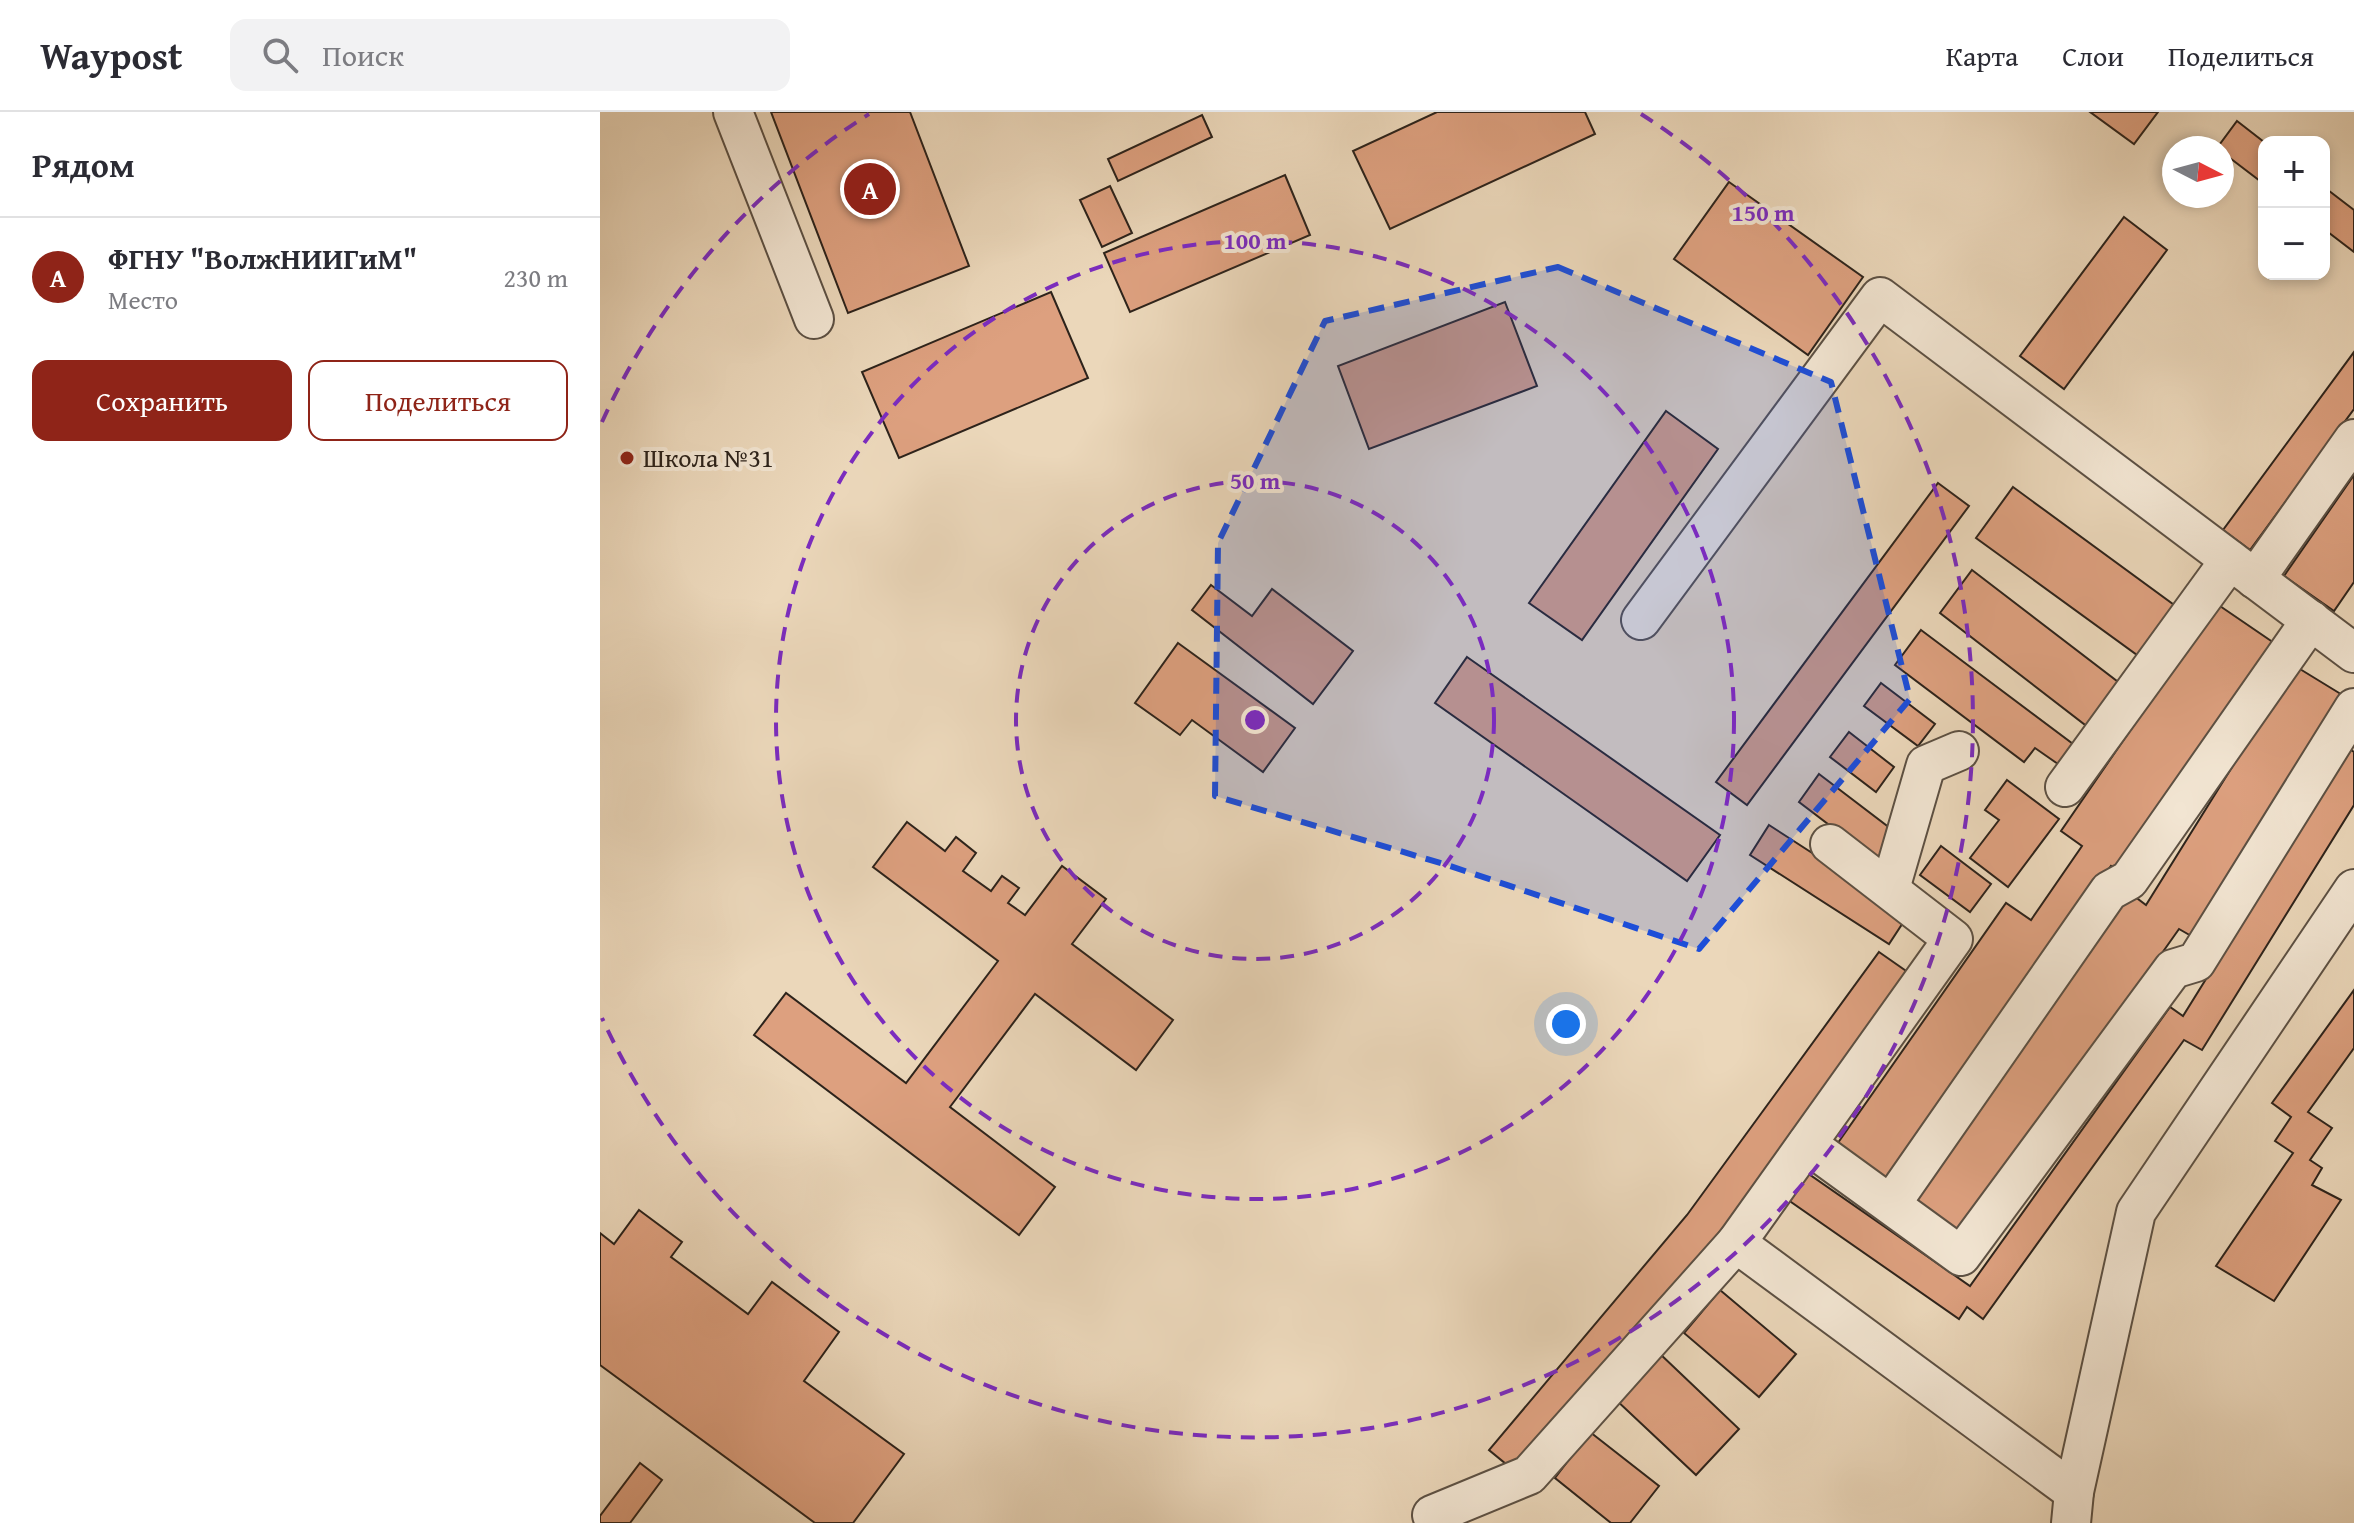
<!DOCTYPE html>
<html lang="ru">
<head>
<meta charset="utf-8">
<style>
  :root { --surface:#fff; --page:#f2f2f3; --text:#2b2b33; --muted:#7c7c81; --line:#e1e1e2; --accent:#8f2418 }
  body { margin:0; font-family:"Gentium Book Plus",serif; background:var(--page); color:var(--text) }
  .controls { position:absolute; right:24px; top:24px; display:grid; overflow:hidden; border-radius:16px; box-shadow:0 4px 12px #0003 }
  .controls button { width:72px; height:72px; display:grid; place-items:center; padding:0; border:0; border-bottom:2px solid var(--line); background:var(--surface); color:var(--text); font:40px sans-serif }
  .compass { position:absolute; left:1562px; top:24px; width:72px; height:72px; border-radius:50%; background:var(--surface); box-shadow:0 4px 12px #0003; rotate:96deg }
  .you { position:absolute; left:966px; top:912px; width:28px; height:28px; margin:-20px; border:6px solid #fff; border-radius:50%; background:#1a73e8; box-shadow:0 0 0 12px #1a73e833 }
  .badge { display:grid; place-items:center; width:52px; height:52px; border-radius:50%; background:var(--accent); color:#fff; font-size:26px; font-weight:700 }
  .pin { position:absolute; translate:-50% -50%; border:4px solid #fff; box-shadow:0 2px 8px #0006 }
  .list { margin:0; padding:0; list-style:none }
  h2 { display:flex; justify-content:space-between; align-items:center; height:104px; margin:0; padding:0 32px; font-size:34px }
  h2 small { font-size:26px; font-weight:400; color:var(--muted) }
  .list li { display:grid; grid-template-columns:52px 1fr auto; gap:24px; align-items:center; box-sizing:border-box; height:120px; padding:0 32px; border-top:2px solid var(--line) }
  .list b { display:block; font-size:30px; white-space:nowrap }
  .list p { margin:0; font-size:26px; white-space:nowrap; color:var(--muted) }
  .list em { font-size:26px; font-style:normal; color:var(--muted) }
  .actions { display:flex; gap:16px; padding:24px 32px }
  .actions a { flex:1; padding:18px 0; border:2px solid var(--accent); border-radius:16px; text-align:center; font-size:28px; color:var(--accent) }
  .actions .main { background:var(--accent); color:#fff }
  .icon { flex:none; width:44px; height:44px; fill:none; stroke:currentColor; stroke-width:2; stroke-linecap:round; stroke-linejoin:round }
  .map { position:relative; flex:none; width:1754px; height:1411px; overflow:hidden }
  header { display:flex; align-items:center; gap:48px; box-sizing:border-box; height:112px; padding:0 40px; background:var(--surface); border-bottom:2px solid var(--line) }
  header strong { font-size:38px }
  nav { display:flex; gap:44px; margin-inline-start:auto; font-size:28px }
  .search { width:560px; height:72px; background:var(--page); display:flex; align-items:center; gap:20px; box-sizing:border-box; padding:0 28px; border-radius:16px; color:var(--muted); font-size:30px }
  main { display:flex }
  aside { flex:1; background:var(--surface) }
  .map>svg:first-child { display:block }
  .building { fill:#dda07f; stroke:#2d231b; stroke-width:2 }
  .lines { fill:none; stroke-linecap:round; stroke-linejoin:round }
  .minor-casing { stroke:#5c5043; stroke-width:42 }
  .minor { stroke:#f2e5d2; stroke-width:38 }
  .marked { fill:#1d4ed8; fill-opacity:0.2; stroke:#1d4ed8; stroke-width:6; stroke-dasharray:16 10; stroke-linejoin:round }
  .ring { fill:none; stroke:#7b2cbf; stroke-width:4; stroke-dasharray:14 10 }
  .poi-dot { fill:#8f2418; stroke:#f2e5d2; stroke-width:3 }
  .labels { text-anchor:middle; stroke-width:8; stroke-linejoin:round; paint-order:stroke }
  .poi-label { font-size:26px; fill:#2d231b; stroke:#f2e5d2; text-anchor:start }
  .centre { fill:#7b2cbf; stroke:#f2e5d2; stroke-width:4 }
  .ring-label { font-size:24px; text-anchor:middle; font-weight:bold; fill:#7b2cbf; stroke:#f2e5d2; stroke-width:8; stroke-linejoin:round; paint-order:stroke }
</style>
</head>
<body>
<header>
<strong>Waypost</strong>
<div class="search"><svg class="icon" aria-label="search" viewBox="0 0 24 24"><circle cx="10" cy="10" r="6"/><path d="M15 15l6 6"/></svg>Поиск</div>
<nav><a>Карта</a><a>Слои</a><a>Поделиться</a></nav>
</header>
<main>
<aside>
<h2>Рядом<small></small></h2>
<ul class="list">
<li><span class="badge">A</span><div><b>ФГНУ &quot;ВолжНИИГиМ&quot;</b><p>Место</p></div><em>230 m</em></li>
</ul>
<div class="actions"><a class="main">Сохранить</a><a>Поделиться</a></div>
</aside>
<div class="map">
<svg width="1754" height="1411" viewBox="0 0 1754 1411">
  <rect width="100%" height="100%" fill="#ebd7ba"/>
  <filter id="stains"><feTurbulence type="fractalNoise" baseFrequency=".0025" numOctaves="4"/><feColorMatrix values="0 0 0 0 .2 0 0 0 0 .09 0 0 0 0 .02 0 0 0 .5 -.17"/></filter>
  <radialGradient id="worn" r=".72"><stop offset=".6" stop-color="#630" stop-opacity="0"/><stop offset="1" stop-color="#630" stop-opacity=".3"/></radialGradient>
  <g class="building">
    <path d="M171,0h139l59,154 -121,47z"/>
    <path d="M837,0h148l10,22 -205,95 -37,-78z"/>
    <path d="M1490,0h68l-24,32z"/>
    <path d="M602,3l10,22 -94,44 -10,-22z"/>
    <path d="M1637,9l27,21v42l-42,-32v-4h-5z"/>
    <path d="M685,63l25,60 -180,77 -26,-59z"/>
    <path d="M1129,70l134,95 -55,78 -134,-96z"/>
    <path d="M510,74l22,47 -30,14 -22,-47z"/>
    <path d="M1724,75l30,23v42l-30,-23z"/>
    <path d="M1524,105l43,33 -103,139 -44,-33z"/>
    <path d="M451,180l37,86 -189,80 -37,-86z"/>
    <path d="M905,190l32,84 -168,63 -31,-83z"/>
    <path d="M1754,240v57l-104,141 -27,-20z"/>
    <path d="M1066,299l52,38 -136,191 -53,-37z"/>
    <path d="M1754,363v107l-20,29 -50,-35z"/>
    <path d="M1338,371l31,23 -222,299 -31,-23z"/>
    <path d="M1413,375l168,123 -37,50 -168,-122z"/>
    <path d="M1372,458l154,118 -33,43 -153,-118z"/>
    <path d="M611,473l41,31 20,-27 81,62 -40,53 -121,-94z"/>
    <path d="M1617,492l60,41 -157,227 -9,-6 -224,321 -54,-37 173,-247 25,17 51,-74 -21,-15z"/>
    <path d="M1321,518l152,114 -15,20 -23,-16 -11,14 -129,-97z"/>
    <path d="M578,531l117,85 -32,44 -71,-52 -12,15 -45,-32z"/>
    <path d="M867,545l253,178 -33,46 -252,-178z"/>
    <path d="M1695,554l49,30 -151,241 -14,-8 -219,310 -50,-36 220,-310 16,12z"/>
    <path d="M1281,571l54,41 -17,22 -54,-40z"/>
    <path d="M1249,620l45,35 -18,25 -46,-35z"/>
    <path d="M1749,637l5,3v53l-152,245 -18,-10 -201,279 -16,-12 -8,12 -178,-124 19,-27 170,118 200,-279 13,9z"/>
    <path d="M1219,662l80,61 -21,27 -79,-60z"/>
    <path d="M1407,668l52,39 -51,68 -38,-29 29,-38 -14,-10z"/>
    <path d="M307,710l38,29 11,-14 20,16 -13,18 28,20 11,-15 17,12 -11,15 17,12 37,-49 44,33 -34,45 101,76 -37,50 -101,-76 -85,113 105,80 -36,48 -265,-200 32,-42 120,90 92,-122 -125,-94z"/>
    <path d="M1169,713l139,90 -19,29 -139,-89z"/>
    <path d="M1341,734l50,38 -21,28 -50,-37z"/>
    <path d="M1279,840l30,21 -194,266 -198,234 -28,-23 198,-235z"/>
    <path d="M1754,878v58l-46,64 24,16 -22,32 12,8 -10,17 29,15 -67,101 -58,-35 77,-113 -18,-12 16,-24 -19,-14z"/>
    <path d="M39,1098l43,32 -11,15 77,57 24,-32 67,50 -35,49 100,73 -51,69h-38l-215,-158v-132l14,11z"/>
    <path d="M1120,1178l76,64 -37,43 -75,-64z"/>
    <path d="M1058,1240l81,77 -43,46 -82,-77z"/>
    <path d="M990,1320l69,54 -29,37h-19l-56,-45z"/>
    <path d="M40,1351l22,17 -32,43h-30v-7z"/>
  </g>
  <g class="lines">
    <g class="minor-casing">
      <g id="minor">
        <path d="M133,0l81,207"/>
        <path d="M1655,467l99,-140"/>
        <path d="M1041,508l239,-323 474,356"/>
        <path d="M1465,675l165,-227"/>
        <path d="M1290,777l36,-124 33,-14"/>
        <path d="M1207,1032l154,112 212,-287 23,-7 158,-254"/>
        <path d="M1291,1092l218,-313 20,-11 182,-260"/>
        <path d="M1136,1131l217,-304 -123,-95"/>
        <path d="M842,1411l-10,-8 97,-40 207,-232 338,249"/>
        <path d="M1471,1411l3,-31 62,-280 218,-323"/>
      </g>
    </g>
    <use href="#minor" class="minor"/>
  </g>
  <path class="marked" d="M958,155l273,115 79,317 -211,250 -252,-84 -232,-69 3,-253 107,-222z"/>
  <g class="ring">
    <circle cx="655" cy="608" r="239"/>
    <circle cx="655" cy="608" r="479"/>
    <path d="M2 310A718 718 0 0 1 269 2M1041 2A718 718 0 1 1 2 906"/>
  </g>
  <circle class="poi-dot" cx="27" cy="346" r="8"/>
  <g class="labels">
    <g class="poi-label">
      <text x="43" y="355">Школа №31</text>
    </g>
  </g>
  <circle cx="655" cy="608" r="12" class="centre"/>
  <g class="ring-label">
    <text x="1163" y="109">150 m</text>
    <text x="655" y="137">100 m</text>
    <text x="655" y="377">50 m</text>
  </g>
  <rect width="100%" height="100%" filter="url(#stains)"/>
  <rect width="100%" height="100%" fill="url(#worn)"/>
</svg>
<div class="controls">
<button>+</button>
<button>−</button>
</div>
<svg class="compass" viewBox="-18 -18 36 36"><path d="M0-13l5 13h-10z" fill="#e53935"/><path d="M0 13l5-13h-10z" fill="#7c7c81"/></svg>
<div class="you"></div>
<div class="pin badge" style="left:270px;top:77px">A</div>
</div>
</main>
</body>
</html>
